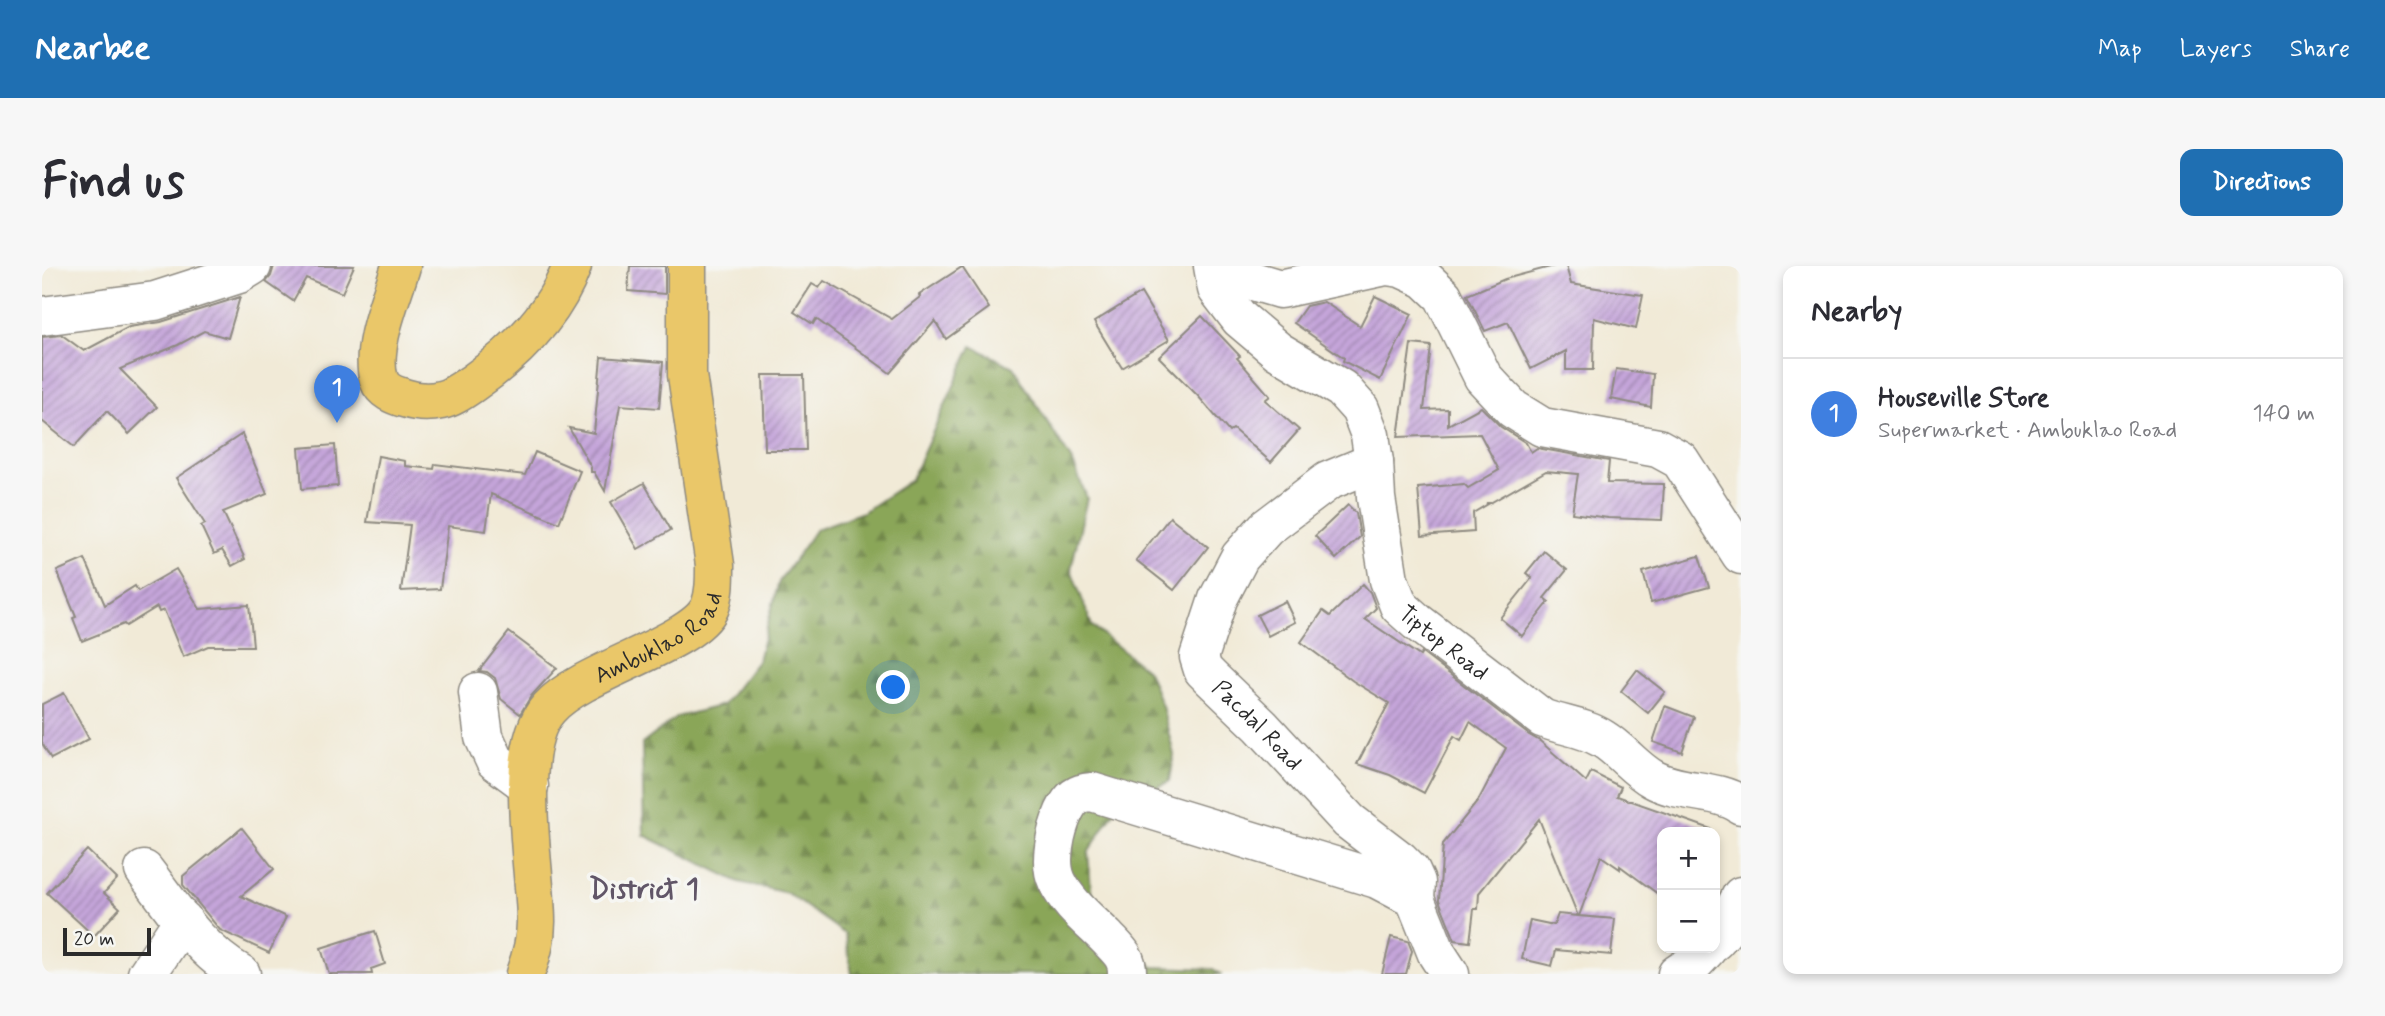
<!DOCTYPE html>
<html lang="en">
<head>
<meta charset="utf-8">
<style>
  :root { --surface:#fff; --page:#f7f7f7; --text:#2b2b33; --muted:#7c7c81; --line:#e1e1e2; --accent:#1f6fb2 }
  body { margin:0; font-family:Mynerve,sans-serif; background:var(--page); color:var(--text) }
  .controls { position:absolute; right:21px; bottom:21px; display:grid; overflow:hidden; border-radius:14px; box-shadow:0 4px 10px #0003 }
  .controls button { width:63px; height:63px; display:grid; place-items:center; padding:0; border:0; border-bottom:2px solid var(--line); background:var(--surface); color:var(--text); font:35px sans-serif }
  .scale { position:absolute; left:21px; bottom:18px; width:88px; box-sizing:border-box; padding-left:7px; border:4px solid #2b2b2b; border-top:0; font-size:19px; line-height:24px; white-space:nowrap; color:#2b2b2b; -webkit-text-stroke:5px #f6f6f2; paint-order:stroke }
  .you { position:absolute; left:852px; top:422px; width:24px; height:24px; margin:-18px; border:5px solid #fff; border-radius:50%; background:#1a73e8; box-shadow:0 0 0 10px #1a73e833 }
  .badge { display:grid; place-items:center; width:46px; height:46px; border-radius:50%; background:var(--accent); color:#fff; font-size:23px; font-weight:700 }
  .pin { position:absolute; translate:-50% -58px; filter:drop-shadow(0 2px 4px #0008) }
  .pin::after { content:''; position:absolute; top:37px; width:24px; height:21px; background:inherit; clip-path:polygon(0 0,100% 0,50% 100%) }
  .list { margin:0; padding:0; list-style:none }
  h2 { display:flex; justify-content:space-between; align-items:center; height:91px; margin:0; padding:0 28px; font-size:30px }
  h2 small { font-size:23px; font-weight:400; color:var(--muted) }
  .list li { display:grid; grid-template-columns:46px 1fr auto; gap:21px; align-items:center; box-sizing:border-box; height:112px; padding:0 28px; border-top:2px solid var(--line) }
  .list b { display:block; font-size:26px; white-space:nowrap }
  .list p { margin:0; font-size:23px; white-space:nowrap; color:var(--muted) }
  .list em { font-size:23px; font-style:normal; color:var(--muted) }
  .map { position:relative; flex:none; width:1699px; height:708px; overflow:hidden; border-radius:14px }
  header { display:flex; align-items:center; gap:42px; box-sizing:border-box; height:98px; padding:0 35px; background:var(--accent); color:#fff }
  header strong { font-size:33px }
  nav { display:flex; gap:38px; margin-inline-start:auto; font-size:24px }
  .intro { display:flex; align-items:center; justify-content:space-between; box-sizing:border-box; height:168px; padding:0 42px }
  h1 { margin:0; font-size:49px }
  .button { padding:18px 32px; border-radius:14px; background:var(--accent); color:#fff; font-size:24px; font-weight:700 }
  main { display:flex; gap:42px; padding:0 42px }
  aside { flex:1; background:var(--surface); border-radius:14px; box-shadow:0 4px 10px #0003 }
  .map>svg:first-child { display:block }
  .forest { fill:url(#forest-firs); stroke:#5a6842; stroke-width:2 }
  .building { fill:url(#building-hatch) }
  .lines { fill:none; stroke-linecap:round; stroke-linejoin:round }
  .minor-casing { stroke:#8e8a81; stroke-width:41 }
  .major-casing { stroke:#8e8a81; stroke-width:41 }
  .minor { stroke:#fff; stroke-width:38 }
  .major { stroke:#eac769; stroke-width:38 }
  .labels { text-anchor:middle; stroke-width:7; stroke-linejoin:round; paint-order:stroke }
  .street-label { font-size:23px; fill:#2b2b2b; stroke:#f6f6f2 }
  .district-label { font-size:30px; font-weight:bold; fill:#615668; stroke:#f6f6f2 }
</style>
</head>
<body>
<header>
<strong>Nearbee</strong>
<nav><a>Map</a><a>Layers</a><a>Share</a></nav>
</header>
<div class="intro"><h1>Find us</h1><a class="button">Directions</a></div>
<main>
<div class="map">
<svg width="1699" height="708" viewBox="0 0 1699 708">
  <defs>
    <pattern id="forest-firs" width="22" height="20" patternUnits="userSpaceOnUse" patternTransform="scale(1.75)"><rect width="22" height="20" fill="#8aa659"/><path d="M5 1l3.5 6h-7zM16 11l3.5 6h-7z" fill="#71874a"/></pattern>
    <pattern id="building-hatch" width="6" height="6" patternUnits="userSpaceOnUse" patternTransform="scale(1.75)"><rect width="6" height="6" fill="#c5a5da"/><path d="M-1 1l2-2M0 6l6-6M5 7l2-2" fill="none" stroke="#a087b1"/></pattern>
  </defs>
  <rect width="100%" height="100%" fill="#f6f6f2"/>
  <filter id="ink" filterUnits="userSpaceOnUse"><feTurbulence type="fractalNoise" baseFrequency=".0143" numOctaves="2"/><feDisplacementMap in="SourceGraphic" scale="14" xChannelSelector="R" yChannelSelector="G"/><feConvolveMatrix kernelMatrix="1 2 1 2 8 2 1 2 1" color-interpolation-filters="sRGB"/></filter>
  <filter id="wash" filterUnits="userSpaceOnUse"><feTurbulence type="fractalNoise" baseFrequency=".00686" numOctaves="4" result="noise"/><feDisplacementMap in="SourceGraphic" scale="28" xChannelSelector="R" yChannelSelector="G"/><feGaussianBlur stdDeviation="1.57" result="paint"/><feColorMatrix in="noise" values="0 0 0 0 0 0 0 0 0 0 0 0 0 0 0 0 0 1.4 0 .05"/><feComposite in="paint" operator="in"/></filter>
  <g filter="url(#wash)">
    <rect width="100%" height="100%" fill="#f1ead7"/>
    <path class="forest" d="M930,80l41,21 60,96 14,35 -16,71 21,57 56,45 14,35 12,49 -4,26 -53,25 -29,47 5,59 60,55 60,2 7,5h-368l-7,-40 -58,-41 -48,-11 -95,-47 -2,-91 35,-27 46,-12 35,-45 21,-78 37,-53 47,-17 48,-32z"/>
    <g id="blocks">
      <g class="building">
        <path d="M232,0h80l-12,27 -36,-15 -13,23 -27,-19 5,-6z"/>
        <path d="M588,0h35v28l-37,-3z"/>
        <path d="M1512,0h12l5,18 72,11 -7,34 -42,-11 -1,52h-27v-19l-35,18 -23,-47 -23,9 -18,-36 38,-16z"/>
        <path d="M920,1l27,41 -43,31 -11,-18 -45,52 -74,-54 -3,5 -19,-12 18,-28 7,4 5,-7 68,38 28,-22 -1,-2z"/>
        <path d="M1099,27l28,47 -47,28 -28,-46z"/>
        <path d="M1333,30l37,18 -32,66 -37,-19 1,-3 -50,-35 12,-17 18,-4 36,24z"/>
        <path d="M198,31l-12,41 -24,-7 -26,14 -58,24 37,38 -28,27 -22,-23 -33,36 -32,-26v-84l20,-2 22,16 45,-24 32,-5z"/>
        <path d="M1160,50l38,40 -3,2 33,38 -5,4 34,30 -28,32 -38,-33 -4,3 -31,-36 -39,-39z"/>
        <path d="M1369,78l20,2 -7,64 24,-1v16l33,-18 20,20 25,16 5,9 6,-4 72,13 -2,22 57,1 -2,36 -54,-2 -36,-5 6,-39 -32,-3 -56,32h-4l2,1 -15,9 1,19 -52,4 -4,-48 46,-4 4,4 31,-18 -19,-36 -82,3z"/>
        <path d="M559,91l62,5 -4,46 -39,-3 -15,86 -11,-19h-3v-5l-22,-39 25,5z"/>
        <path d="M1574,103l37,5 -2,33 -40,-8z"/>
        <path d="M721,109h41l2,75h-41z"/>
        <path d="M200,168l25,60 -44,18 22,47 -13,7 -10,-16 -8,4 -13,-28 4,-2 -29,-46z"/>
        <path d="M293,179l3,41 -36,3 -3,-41z"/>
        <path d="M493,186l45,19 -21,52 -68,-29 -5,37 -38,-5 -8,63 -39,2 9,-66 -43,-3 11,-66 27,5v5l29,3 1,-5 90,11z"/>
        <path d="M602,217l27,47 -33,19 -27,-47z"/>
        <path d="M1306,239l8,8 4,24 -24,22 -21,-23z"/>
        <path d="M1128,251l38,30 -34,43 -38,-30z"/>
        <path d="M1502,285l23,19 -23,28 5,4 -27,34 -22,-18 32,-40 -6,-5z"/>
        <path d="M1657,290l10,31 -58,16 -8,-31z"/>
        <path d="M43,293l20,46 30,-19 3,5 38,-22 24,40 49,-4 4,41h-45l-25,11 -19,-47 -5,2 -2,-5 -31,19 -2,-2 -42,17 -9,-23 3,-1 -19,-46z"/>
        <path d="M1321,318l7,8 6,16 -11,11 55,37 2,-3 107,82 11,6 46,41 5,-10 30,15 -4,9 94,33v3h-49v65l-42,-31v3l-19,-13 -22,60 36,3 -4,36 -55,-5 -4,16 -30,-7 8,-39 24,5 4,-11 20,2 -39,-97 -60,74 -1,16h-4l-4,33 -15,-2 -16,-40 4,-56 35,-43 28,-53 -36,-26 -9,18 -7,-4 -30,57 -34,-18 -33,-11 32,-61 -36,-22 -52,-39 22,-31 7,5z"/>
        <path d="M1243,335l10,21 -27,14 -11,-21z"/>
        <path d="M467,366l48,36 -26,28 -11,18 -19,-15 -6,-21 -8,-6 -8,-1z"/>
        <path d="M1595,404l28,22 -17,21 -27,-22z"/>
        <path d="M22,427l25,46 -38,20 -9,-16v-39z"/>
        <path d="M1623,440l29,11 -12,35 -29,-10z"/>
        <path d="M200,562l32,41 -33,27 45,21 -17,36 -49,-23 -37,-45v-9z"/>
        <path d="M45,584l30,29 -13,14 16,15 -26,28 -47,-43z"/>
        <path d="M333,665l10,33 -14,5 1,5h-43l-8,-26z"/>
        <path d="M1349,671l17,4 4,10 -6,23h-24z"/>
      </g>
    </g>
  </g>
  <g filter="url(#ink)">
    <use href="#blocks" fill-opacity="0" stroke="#8e8a81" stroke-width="2"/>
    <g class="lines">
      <g class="minor-casing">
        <g id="minor">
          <path id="s1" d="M1171,0l4,23 23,30 38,32 64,38 18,20 10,26 4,27 2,36 13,82 10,26 18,16 125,96c20,8 42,9 61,21 18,11 32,30 50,40 27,15 63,9 88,26"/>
          <path d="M1189,0l22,15 27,8 106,-23 15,2 24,11 18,17 40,81 30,32 29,18 116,21 22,12 61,95"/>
          <path d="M0,50l113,-15 84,-27 13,-8"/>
          <path id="s2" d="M1332,196l-46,19 -62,47 -26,29 -22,42 -19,58 4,13 9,9 49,47 88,95 51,39 11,11 5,11 -1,17"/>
          <path d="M436,426l6,45 11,24 34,25"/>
          <path d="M102,604c29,37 55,81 97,104"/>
          <path d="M1673,675l8,-9 18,-36"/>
          <path d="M105,708l36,-54"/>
          <path d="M1085,708c1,-17 -9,-24 -20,-36 -17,-17 -40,-35 -50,-57 -9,-19 -1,-51 7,-69 7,-14 12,-19 28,-20l285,87 38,20 22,55 13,20"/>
          <path d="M1635,708l18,-12 13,-14"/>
        </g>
      </g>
      <g class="major-casing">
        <g id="major">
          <path d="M359,0c-9,31 -32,82 -22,114 4,11 15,15 25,18 12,4 24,5 37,2 11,-2 23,-11 32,-17 43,-30 81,-68 99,-117"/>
          <path id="s3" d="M483,708c6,-16 11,-36 11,-52 0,-54 -25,-173 13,-214 34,-38 145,-64 161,-101 5,-13 5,-27 5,-42l-28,-190v-109"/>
        </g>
      </g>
      <use href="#minor" class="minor"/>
      <use href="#major" class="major"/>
    </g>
  </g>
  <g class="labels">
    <g class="street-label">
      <text dy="8" stroke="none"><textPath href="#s3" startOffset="404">Ambuklao Road</textPath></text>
      <text dy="8" stroke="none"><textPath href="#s1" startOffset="472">Tiptop Road</textPath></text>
      <text dy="8" stroke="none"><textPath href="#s2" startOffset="366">Pacdal Road</textPath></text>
    </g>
    <g class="district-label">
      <text x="602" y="632">District 1</text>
    </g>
  </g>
</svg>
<div class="controls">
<button>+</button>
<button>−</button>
</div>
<div class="scale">20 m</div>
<div class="you"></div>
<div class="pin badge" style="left:295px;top:157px;background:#3f7fe0">1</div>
</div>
<aside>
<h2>Nearby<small></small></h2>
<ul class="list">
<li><span class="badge" style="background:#3f7fe0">1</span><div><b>Houseville Store</b><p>Supermarket · Ambuklao Road</p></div><em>140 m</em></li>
</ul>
</aside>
</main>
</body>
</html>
